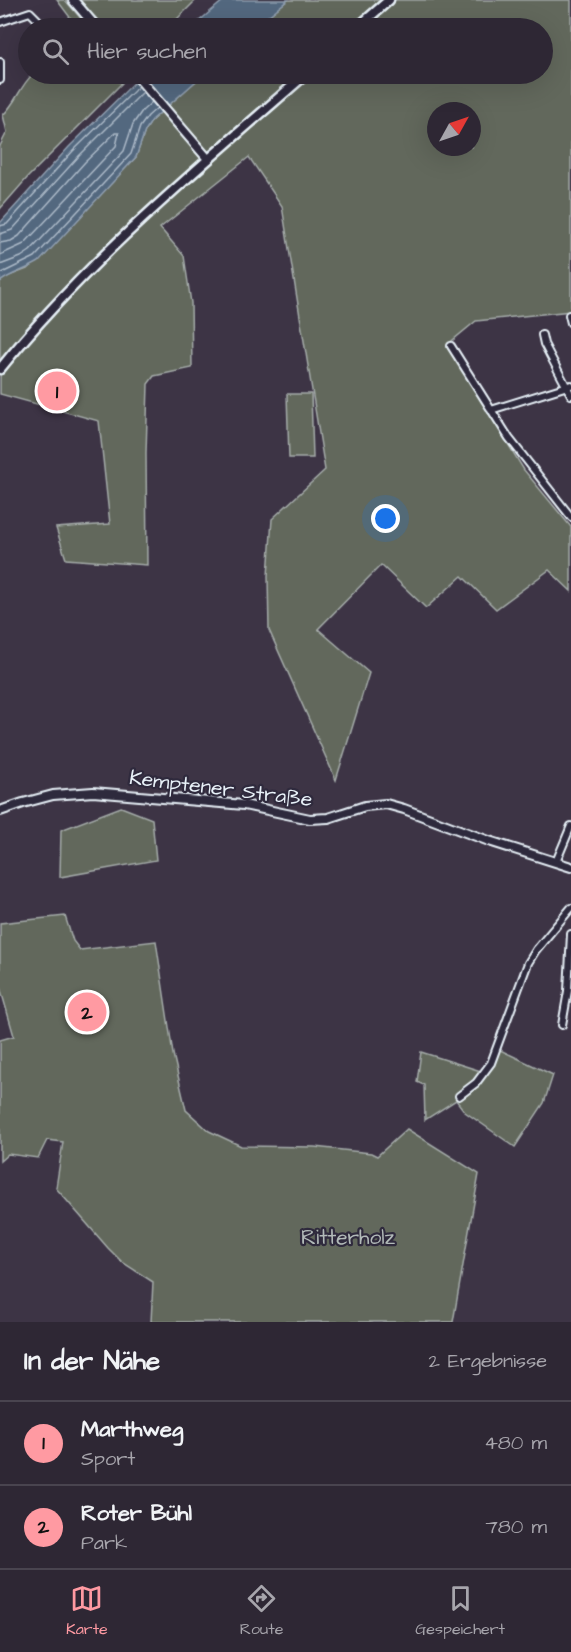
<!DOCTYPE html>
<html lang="de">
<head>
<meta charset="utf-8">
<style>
  :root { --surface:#2e2734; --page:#362f3c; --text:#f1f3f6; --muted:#a7a5ac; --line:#49444f; --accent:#ff9aa2 }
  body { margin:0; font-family:"Architects Daughter",sans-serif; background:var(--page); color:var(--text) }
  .compass { position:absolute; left:427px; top:102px; width:54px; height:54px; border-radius:50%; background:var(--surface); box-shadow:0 6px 24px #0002; rotate:50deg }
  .you { position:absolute; left:386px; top:519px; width:21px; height:21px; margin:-15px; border:4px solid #fff; border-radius:50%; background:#1a73e8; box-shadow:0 0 0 9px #1a73e833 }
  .badge { display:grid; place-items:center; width:39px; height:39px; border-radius:50%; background:var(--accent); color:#111; font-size:20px; font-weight:700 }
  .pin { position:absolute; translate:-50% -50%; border:3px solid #fff; box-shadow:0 2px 6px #0006 }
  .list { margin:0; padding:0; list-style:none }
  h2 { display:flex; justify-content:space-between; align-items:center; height:78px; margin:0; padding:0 24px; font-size:26px }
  h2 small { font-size:20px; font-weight:400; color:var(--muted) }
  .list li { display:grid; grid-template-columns:39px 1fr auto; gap:18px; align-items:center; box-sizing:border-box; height:84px; padding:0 24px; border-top:2px solid var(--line) }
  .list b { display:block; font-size:22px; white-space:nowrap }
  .list p { margin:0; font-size:20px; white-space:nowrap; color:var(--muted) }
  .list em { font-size:20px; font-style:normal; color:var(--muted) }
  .icon { flex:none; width:33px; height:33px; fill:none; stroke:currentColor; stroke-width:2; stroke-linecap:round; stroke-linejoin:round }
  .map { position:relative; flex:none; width:571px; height:1322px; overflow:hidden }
  .search { position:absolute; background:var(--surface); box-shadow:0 6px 24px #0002; left:18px; right:18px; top:18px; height:66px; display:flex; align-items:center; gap:15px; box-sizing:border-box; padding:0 21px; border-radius:33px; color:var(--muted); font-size:22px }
  .sheet { height:246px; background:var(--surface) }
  nav { display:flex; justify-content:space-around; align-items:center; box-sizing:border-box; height:84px; border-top:2px solid var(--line); background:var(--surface); font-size:16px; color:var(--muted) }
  nav a { display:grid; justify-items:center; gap:3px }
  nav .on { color:var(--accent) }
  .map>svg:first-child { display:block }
  .green { fill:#62685b; stroke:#a5acaa; stroke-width:1.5; fill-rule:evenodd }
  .water { fill:#53677f; stroke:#8f9eaf; stroke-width:1.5 }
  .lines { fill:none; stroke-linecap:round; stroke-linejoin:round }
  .shore { stroke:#acbac8; stroke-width:1.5 }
  .minor-casing { stroke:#e8f1f8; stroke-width:10 }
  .tertiary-casing { stroke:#e8f1f8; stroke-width:12 }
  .secondary-casing { stroke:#e8f1f8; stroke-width:13 }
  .minor { stroke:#2f2a3d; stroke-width:6 }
  .tertiary { stroke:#2f2a3d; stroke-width:8 }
  .secondary { stroke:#2f2a3d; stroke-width:8 }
  .labels { text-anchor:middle; stroke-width:4.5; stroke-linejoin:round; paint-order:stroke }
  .street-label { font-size:21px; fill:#e8f1f8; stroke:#2f2a3d }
  .park-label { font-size:21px; fill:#b2bab9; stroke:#2f2a3d }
</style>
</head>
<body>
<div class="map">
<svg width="571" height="1322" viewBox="0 0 571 1322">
  <rect width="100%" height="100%" fill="#3d3445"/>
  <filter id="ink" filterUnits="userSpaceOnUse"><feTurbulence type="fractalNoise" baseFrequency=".0167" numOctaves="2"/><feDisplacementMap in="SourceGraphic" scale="12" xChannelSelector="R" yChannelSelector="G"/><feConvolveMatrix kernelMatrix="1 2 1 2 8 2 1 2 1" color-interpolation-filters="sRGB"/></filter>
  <g filter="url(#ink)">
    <g class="green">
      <path d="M57,0h8l24,28h-11z"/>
      <path d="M80,0h116l-28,28h-63z"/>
      <path d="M288,0h283v311l-95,10 -29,24 77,125 47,57v64l-22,-21 -53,39 -34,-33 -36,32 -45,-43 -63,64 51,44 -33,107 -67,-150 -1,-54 4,-57 53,-49 -43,-264 -33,-49 -89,71 24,28 7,47 1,65 -38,8 -6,8 -2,69 1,112 -81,-6 -10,-31 54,-4 -11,-103 -99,-27v-112l6,-5 21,-8 109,-112 9,-26 7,-11 52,-46h338v-46h-289zM436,111h36v36h-36z"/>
      <path d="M33,74h94l2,2 -15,4 8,3 -94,94 -28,32v-63l7,-14 -4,-17c13,-12 17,-29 30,-41z"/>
      <path d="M287,394h24l2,64h-24z"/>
      <path d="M121,807l31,12 4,41 -96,17 1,-47z"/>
      <path d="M65,916l8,25 7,9 76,-9 17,113 13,56 23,21 32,15 73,1 57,6 6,3 30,-27 72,45 -26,148h-302l2,-40 -31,-20 -14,-14 -52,-60 7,-46 -16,-2 -9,18 -30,-4 -8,7v-121l14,-4 -14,-49v-64z"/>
      <path d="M498,1049l55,26 -9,28 -29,44 -50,-35 -9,-12 -31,20 -1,-35 -7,-3 4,-30 63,20z"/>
    </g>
    <g class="water">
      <path d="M224,0h64l-35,28h-62z"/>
      <path d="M143,74h61l-52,46 -7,11 -9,26 -97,105c-13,8 -28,11 -39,20v-59l69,-76z"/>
    </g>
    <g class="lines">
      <g class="shore">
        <path d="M0,226l7,-2 66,-73 66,-65"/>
        <path d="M0,234l12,-4 67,-74 64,-64"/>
        <path d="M0,243l11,-2 8,-5 66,-74 30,-29h4l-3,13 -92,98 -24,11"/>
        <path d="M0,265l21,-8 9,-6 94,-100 9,-27 9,-13 10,-9"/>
        <path d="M0,274l35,-17 96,-103 9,-27 8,-11 9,-8"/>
      </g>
      <g class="minor-casing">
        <g id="minor">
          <path d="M0,22l30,-10 8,8"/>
          <path d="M0,62v18"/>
          <path d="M569,315l2,8"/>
          <path d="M542,335l2,9 27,51"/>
          <path d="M451,346l58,92 62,79"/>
          <path d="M491,410l80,-25"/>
          <path d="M556,862l15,-36"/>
          <path d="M562,1025l6,-34 3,-57"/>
          <path d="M459,1096l17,-13 15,-20 37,-100 8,-13 35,-42"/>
        </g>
      </g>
      <g class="tertiary-casing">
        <g id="tertiary">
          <path d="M73,0l24,28"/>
          <path d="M135,74l73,85"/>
          <path d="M0,811l23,-8 30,-8 40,-3 151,13 66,14 18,-1 37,-12 21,-2 18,5 85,32 82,26"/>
        </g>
      </g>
      <g class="secondary-casing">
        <g id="secondary">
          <path d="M357,28l32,-28"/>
          <path d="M0,369c89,-111 199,-201 306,-295"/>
        </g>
      </g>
      <use href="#minor" class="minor"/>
      <use href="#tertiary" class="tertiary"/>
      <use href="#secondary" class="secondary"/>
    </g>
  </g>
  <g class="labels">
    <g class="street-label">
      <text transform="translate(221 788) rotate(7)" y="7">Kemptener Straße</text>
    </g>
    <g class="park-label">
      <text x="348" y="1244">Ritterholz</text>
    </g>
  </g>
</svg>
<svg class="compass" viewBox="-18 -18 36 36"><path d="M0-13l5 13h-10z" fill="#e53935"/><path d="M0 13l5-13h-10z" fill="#a7a5ac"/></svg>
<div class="you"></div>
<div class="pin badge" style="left:57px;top:391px">1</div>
<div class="pin badge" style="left:87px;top:1012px">2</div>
<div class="search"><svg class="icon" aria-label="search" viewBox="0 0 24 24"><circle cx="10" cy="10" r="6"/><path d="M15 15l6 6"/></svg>Hier suchen</div>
</div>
<section class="sheet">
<h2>In der Nähe<small>2 Ergebnisse</small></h2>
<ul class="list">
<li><span class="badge">1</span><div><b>Marthweg</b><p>Sport</p></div><em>480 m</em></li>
<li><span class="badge">2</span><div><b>Roter Bühl</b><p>Park</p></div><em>780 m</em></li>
</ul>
</section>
<nav>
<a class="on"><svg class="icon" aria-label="map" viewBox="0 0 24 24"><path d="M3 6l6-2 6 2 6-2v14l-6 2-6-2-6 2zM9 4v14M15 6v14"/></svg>Karte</a>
<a><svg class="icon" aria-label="directions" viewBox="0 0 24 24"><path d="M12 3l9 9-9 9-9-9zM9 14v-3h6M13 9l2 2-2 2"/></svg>Route</a>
<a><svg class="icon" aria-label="saved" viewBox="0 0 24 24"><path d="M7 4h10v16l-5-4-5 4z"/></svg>Gespeichert</a>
</nav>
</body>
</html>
